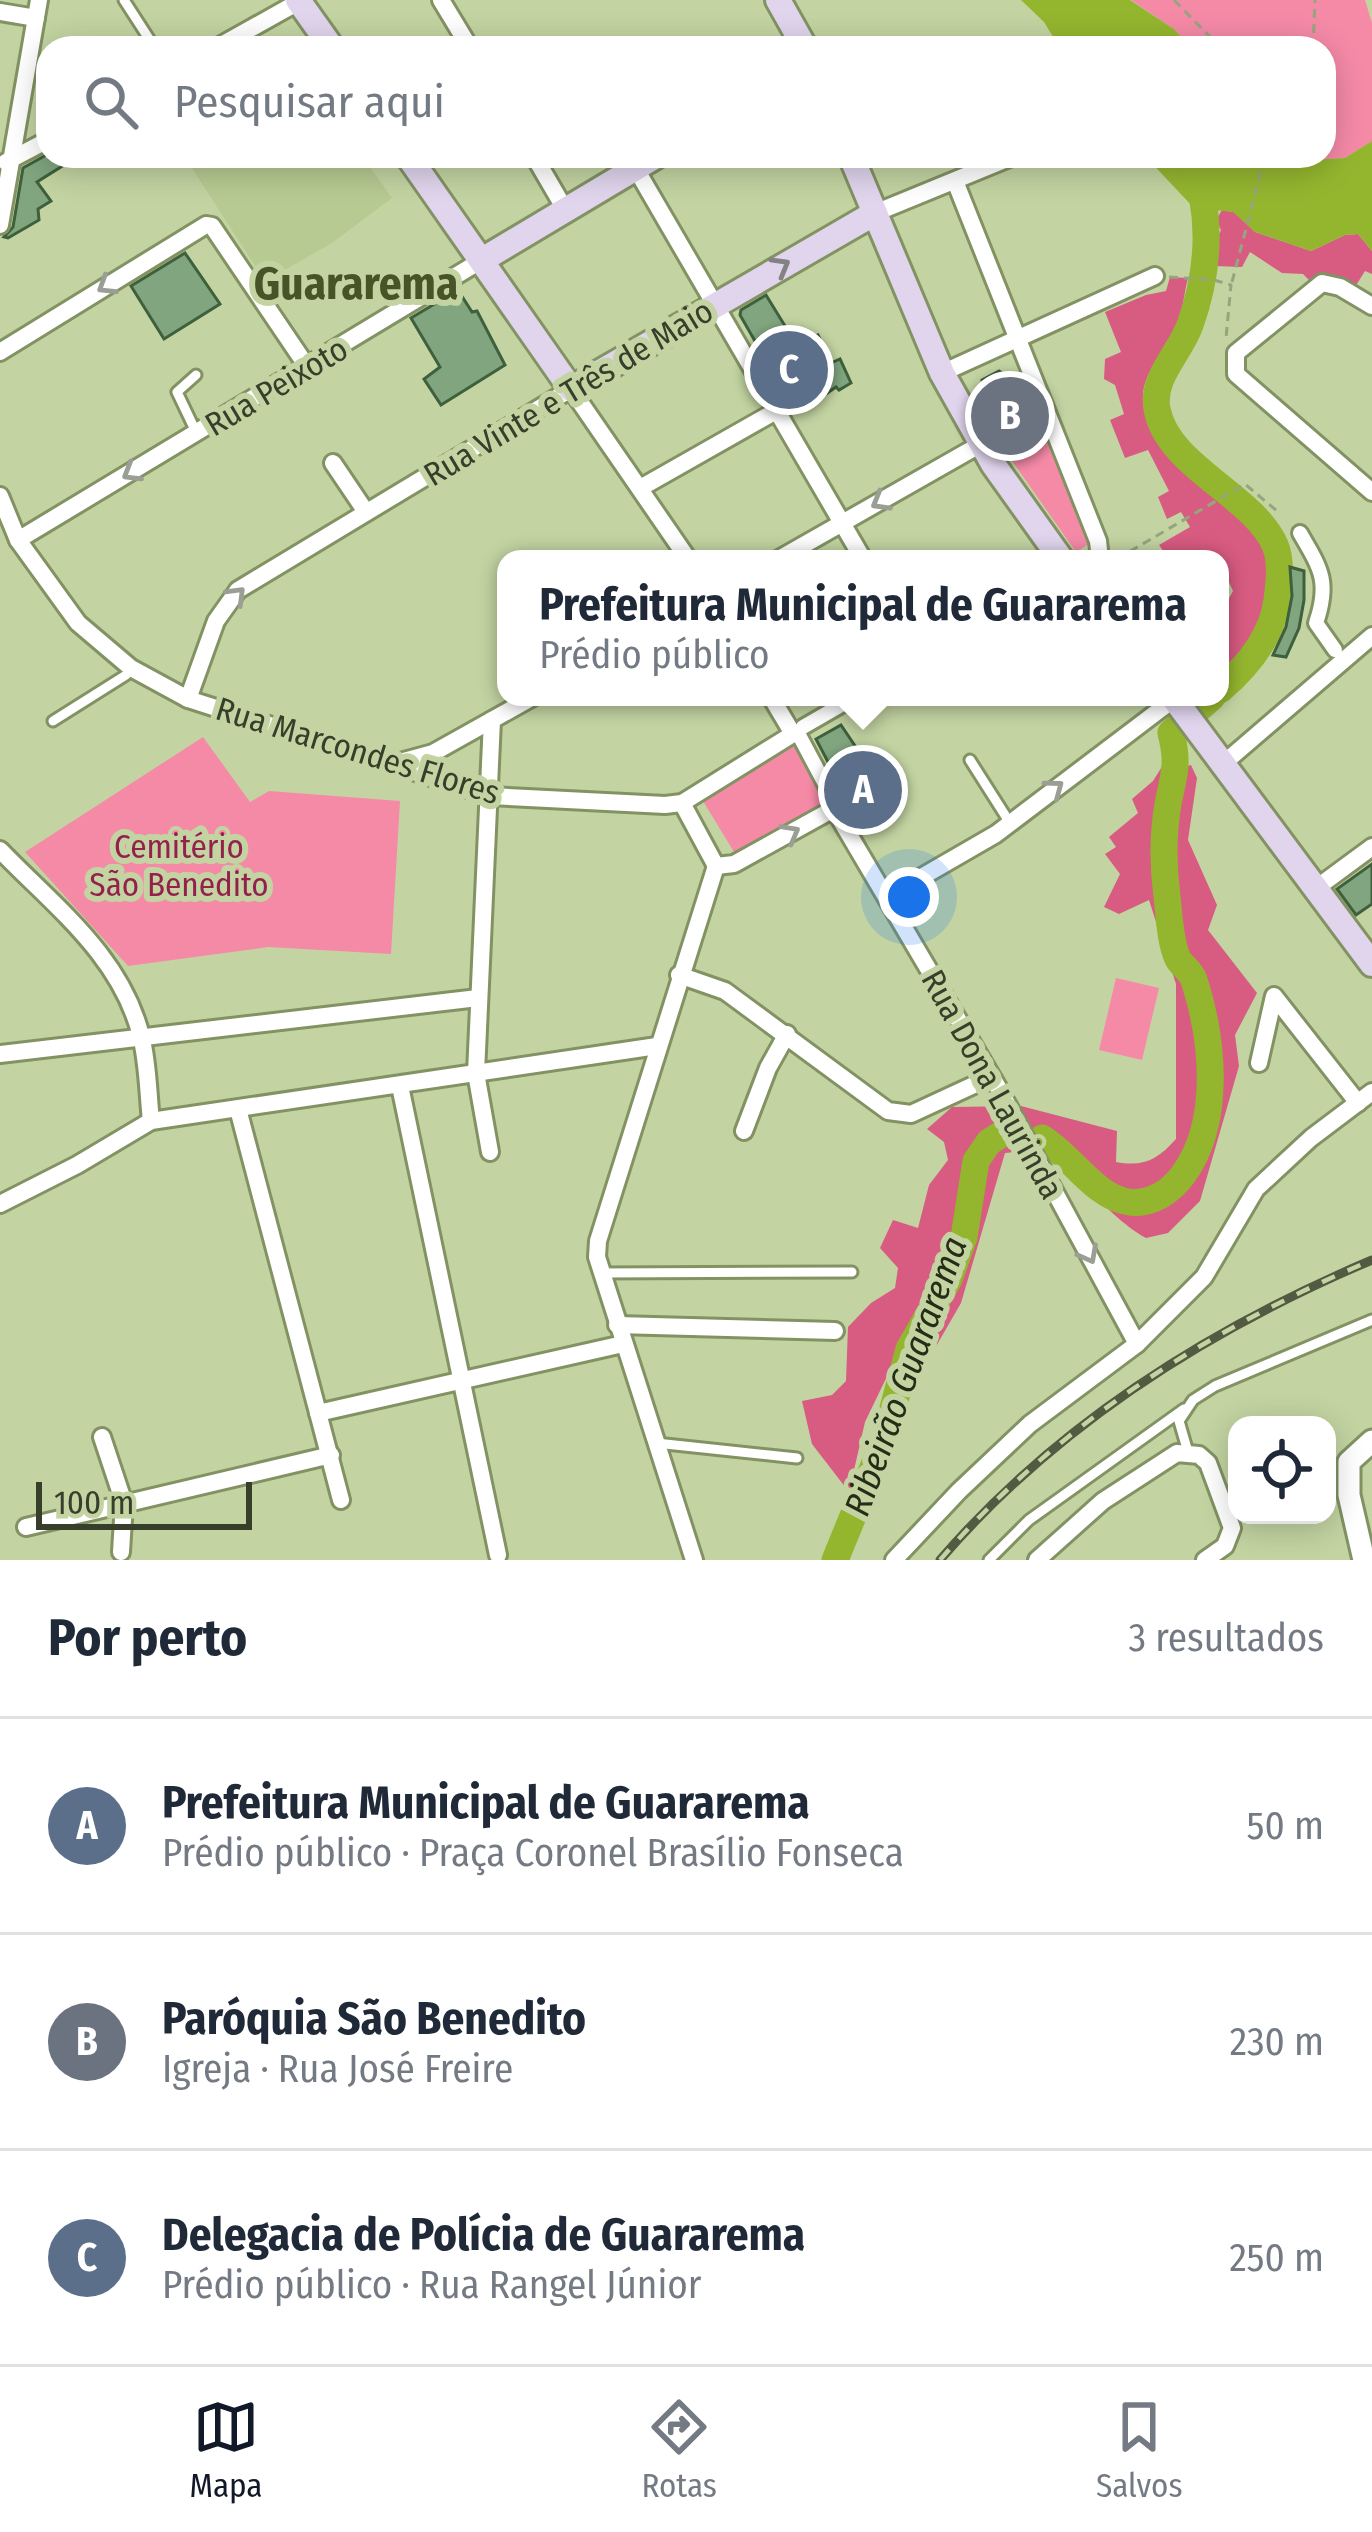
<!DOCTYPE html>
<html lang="pt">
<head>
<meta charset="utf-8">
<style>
  :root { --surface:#fff; --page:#f2f2f3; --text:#1f2937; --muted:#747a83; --line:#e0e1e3; --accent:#111827 }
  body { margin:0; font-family:"Fira Sans Condensed",sans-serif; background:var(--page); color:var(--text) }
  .controls { position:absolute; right:36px; bottom:36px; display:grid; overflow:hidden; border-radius:24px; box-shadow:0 6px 30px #0003 }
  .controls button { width:108px; height:108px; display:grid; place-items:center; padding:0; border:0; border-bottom:3px solid var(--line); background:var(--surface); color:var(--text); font:60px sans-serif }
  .scale { position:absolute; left:36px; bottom:30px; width:216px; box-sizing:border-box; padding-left:12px; border:6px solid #373e2a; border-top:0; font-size:33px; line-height:42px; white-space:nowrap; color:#373e2a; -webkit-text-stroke:9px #c3d4a2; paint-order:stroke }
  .you { position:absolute; left:909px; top:897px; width:42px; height:42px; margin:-30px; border:9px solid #fff; border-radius:50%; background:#1a73e8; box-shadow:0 0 0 18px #1a73e833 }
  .badge { display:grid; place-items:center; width:78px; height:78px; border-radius:50%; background:var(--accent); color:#fff; font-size:39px; font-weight:700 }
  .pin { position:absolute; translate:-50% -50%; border:6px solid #fff; box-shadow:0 3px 12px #0006 }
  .popup { position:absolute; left:497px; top:550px; width:732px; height:156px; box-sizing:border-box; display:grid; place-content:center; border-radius:24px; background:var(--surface); filter:drop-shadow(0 3px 9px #0005); font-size:39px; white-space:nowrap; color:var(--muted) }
  .popup b { font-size:45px; color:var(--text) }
  .popup::after { content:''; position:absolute; left:50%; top:100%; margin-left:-24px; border:24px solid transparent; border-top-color:var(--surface) }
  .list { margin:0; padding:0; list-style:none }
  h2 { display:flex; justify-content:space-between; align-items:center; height:156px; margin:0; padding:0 48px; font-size:51px }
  h2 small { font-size:39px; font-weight:400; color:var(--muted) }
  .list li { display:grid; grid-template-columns:78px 1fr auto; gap:36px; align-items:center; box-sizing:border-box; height:216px; padding:0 48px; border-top:3px solid var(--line) }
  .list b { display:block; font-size:45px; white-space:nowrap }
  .list p { margin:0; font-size:39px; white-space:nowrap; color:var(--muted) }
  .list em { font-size:39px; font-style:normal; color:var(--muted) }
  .icon { flex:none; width:66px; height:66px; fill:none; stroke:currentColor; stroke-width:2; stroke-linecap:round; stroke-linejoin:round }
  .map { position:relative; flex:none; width:1372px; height:1560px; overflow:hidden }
  .search { position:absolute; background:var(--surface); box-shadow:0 6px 30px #0003; left:36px; right:36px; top:36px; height:132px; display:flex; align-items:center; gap:30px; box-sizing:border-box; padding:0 42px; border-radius:36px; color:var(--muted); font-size:45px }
  .sheet { height:804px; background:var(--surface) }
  nav { display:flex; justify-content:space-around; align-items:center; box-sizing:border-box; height:168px; border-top:3px solid var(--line); background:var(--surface); font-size:33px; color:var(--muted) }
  nav a { display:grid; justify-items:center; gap:6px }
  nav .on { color:var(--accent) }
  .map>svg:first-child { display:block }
  .built { fill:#b7ca92 }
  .green { fill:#f58aa7 }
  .forest { fill:#d85b82 }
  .water { fill:#94b62f }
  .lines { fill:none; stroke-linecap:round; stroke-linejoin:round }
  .river { stroke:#94b62f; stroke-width:27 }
  .building { fill:#81a67f; stroke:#3e603c; stroke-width:3 }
  .service-casing { stroke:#829263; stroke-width:15 }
  .pedestrian-casing { stroke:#829263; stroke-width:20 }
  .minor-casing { stroke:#829263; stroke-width:22 }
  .tertiary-casing { stroke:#829263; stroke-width:27 }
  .secondary-casing { stroke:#829263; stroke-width:30 }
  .path { stroke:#97a57c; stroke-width:3; stroke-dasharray:9 6; stroke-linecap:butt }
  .service { stroke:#fff; stroke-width:9 }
  .pedestrian { stroke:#fff; stroke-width:14 }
  .minor { stroke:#fff; stroke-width:16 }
  .tertiary { stroke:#fff; stroke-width:21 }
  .secondary { stroke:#e0d5ed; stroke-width:24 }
  .rail-casing { stroke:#525b41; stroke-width:9 }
  .rail { stroke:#c3d4a2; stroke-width:4.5; stroke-dasharray:14; stroke-linecap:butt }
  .oneway { stroke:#838282 }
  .oneway2 { stroke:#9b9e94 }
  .labels { text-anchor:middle; stroke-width:12; stroke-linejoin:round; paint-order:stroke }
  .street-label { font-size:33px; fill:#373e2a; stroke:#c3d4a2 }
  .park-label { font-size:33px; fill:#94214c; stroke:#c3d4a2 }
  .water-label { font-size:36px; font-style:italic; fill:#262d17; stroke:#c3d4a2 }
  .district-label { font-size:45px; font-weight:bold; fill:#465427; stroke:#c3d4a2 }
</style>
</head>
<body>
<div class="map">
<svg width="1372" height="1560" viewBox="0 0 1372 1560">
  <rect width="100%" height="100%" fill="#c3d4a2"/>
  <path class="built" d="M184,156h178l30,42 -60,45 -67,38z"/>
  <g class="green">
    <path d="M1131,0h234l7,23v118l-27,17 -65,4 -3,-6h47v-108h-133l-17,-19z"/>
    <path d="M1044,435l45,109 -13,8 -68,-97z"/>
    <path d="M203,737l47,65 19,-11 131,10 -9,153 -123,-7 -140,19 -103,-114z"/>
    <path d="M793,742l34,60 -93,50 -31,-51z"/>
    <path d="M1116,978l43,10 -17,72 -43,-10z"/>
  </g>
  <g class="forest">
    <path d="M1222,210l12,2 21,20 56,19 34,-16 13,-1 14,17v23l-7,-3 -10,16 -28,-11 -15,7 -9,-9 -21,-1 -32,-21 -8,15 -29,-1v-19l8,-17 -5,-10z"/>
    <path d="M1170,277l18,1c-4,15 -5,32 -10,46 -9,24 -37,48 -35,76 4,80 139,98 126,194 -5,32 -25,57 -49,77v-56l13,-24 -6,-13 -7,-1v-18h-51l-10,-14 31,-18 -9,-15 -14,7 -9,-22 11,-6 -21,-41 -23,8 -15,-38 14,-6 -9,-29 -11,-6 1,-20 16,-7 -16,-40 41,-17 20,-4z"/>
    <path d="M1168,757l15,10 8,-2 6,13 -9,62 29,65 -9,25 49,63 -22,42 4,31 -39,135 -32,32 -22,5c-50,-27 -78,-93 -141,-85l-44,150 -45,78 -24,-15 -27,56 -16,70 -37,-48 -10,-43 30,-6 14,-14 2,-54 23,-24 24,-15 3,-20 -18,-20 13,-28 25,8 11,-43 19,-25 -4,-18 -17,-13 25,-22 69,-1 96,25 -1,31c28,5 41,-2 60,-23v-155l-27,-84 -30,14 -15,-7 16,-33 -15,-20 11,-7 -7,-10 29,-24 -6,-14 21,-18z"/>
  </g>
  <g class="water">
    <path d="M1021,0h109l44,29 17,19h-131l-16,-26z"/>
    <path d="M1372,141v110l-14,-17 -13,1 -34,16 -56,-19 -22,-20 -39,-4 -49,-52h132l3,6 65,-4z"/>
  </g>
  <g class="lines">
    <g class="river">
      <path d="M1191,156c21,55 19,113 -1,169 -10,28 -39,53 -33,84 10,57 96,86 118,136 7,16 4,38 2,55 -5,37 -30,67 -57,90"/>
      <path d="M1042,1138c30,18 52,59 87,64 23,3 42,-11 54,-27 39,-53 30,-136 11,-195 -3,-9 -11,-13 -16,-21 -8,-16 -9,-46 -11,-63 -4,-30 -4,-63 1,-92 6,-31 11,-39 3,-71l41,-36"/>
      <path d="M835,1560l50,-122 24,-89 40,-70 15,-42 12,-76 13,-19 16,-10"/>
    </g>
  </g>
  <g class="building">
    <path d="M48,154l10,2 6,9 -27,17 14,19 -13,8 1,11 -31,18 -4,-1 9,-10 10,-59z"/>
    <path d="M185,253l35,51 -56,35 -33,-53z"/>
    <path d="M458,290l14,22 5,-1 28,54 -64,40 -17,-26 16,-12 -29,-49z"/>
    <path d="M766,295l27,44 9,-5 5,5 11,-4 13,28 9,-4 11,24 -12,7 -3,-3 -33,23 -3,-4 -6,3 -54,-94 1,-5z"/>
    <path d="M999,371l9,6 5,-2 7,13 -4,2 20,38 -23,7 -11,11 -7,-12 4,-3 -14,-27h-6l-4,-7 8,-8 -1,-9z"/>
    <path d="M1290,567l14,4v29l-5,28 -13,29 -13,-2 13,-28 6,-31z"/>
    <path d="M841,725l54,80 -34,20 -45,-86z"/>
    <path d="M1372,864v40l-16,11 -19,-26z"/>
  </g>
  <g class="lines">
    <g class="service-casing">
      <g id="service">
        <path d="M124,0l31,48"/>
        <path d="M196,375l-19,17 20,42"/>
        <path d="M53,721l73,-46 5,-7"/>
        <path d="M970,760l40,63"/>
        <path d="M600,1273l252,-1"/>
        <path d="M656,1443l141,15"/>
        <path d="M1188,1452l-9,-31 14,-21 22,-14 157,-66"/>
        <path d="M989,1560l40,-40 155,-111"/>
      </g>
    </g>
    <g class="pedestrian-casing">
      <g id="pedestrian">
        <path d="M1300,533c21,36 30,49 16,90l19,27"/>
        <path d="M803,727l52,-30"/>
        <path d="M800,737l33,62"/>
      </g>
    </g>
    <g class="minor-casing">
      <g id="minor">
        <path d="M441,0l29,48"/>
        <path d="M0,12l36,6"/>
        <path d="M216,48l86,-48"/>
        <path d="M534,156l32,55"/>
        <path d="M6,162l42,-22"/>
        <path d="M636,169l227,390"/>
        <path d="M955,181l143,360 2,18"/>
        <path d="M875,213l139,-57"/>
        <path d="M0,225l39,-225"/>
        <path d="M1372,306l-32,-19 -18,-4 -86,70v21l136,118"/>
        <path d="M0,352l206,-127 6,1 96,142"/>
        <path d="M942,373l213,-97"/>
        <path d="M333,463l33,49"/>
        <path d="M642,487l134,-76"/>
        <path d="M0,496l18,44 60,83 53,45 57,31 302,97 175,9 17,-2 111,-69 -22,-37"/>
        <path d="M18,540l464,-280"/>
        <path d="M779,559l202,-115"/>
        <path d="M188,699l28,-78 22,-31 333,-201 117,170"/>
        <path d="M1224,763l148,-127"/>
        <path d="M389,765l44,-12 100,-56"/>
        <path d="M682,803l34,63"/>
        <path d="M0,850c55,57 121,106 141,186 7,27 7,57 10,85"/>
        <path d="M716,866l18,-2 94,-52 9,2 162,275 138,255"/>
        <path d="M1315,889l57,-42"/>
        <path d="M887,897l109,-63 178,-135"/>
        <path d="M679,975l46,16 163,120 23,3 80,-37"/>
        <path d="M0,1054l478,-56"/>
        <path d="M1259,1063l15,-67 84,107"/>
        <path d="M400,1086l98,469"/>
        <path d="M238,1109l103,391"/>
        <path d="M744,1131l24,-63 19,-34"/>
        <path d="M490,1152l-14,-79 16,-353"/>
        <path d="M0,1204l77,-39 74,-44 506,-75"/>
        <path d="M617,1325l218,6"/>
        <path d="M318,1413l305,-69"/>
        <path d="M102,1437l22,66 -3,49"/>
        <path d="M26,1527l305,-72"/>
        <path d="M694,1560l-97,-303 1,-16 118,-375"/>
        <path d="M894,1560l65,-69 71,-67 107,-80 67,-67 52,-88 55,-51 61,-46"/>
        <path d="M1037,1560l66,-59 74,-48 22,2 9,8 24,65 -7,18 -20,14"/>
      </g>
    </g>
    <g class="tertiary-casing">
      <path id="tertiary" d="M1364,1560l-15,-65v-33l23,-21"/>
    </g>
    <g class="secondary-casing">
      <g id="secondary">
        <path d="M298,0l34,48"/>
        <path d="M778,0l27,48"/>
        <path d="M408,156l163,233 304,-176"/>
        <path d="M851,156l91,217 51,91 68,95"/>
        <path d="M482,260l174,-104"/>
        <path d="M1173,697l199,267"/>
      </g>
    </g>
    <g class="path">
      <path d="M1174,0l47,48"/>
      <path d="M1313,48l2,-48"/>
      <path d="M1169,277l45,3 17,5 -5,53"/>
      <path d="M1232,282l33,-126"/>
      <path d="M1117,559l128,-75 32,27"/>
    </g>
    <use href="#service" class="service"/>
    <use href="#pedestrian" class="pedestrian"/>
    <use href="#minor" class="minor"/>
    <use href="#tertiary" class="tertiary"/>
    <use href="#secondary" class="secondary"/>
    <g class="rail-casing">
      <path id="rail" d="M940,1560c116,-135 269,-231 432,-300"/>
    </g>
    <use href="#rail" class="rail"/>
  </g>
  <defs><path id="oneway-chevron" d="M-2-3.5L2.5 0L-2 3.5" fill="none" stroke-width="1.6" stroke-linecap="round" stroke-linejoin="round" transform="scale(3)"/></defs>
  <use class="oneway" href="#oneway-chevron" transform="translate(781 266) rotate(-30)"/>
  <g class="oneway2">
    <use href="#oneway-chevron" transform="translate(106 286) rotate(148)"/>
    <use href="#oneway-chevron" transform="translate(131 473) rotate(149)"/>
    <use href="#oneway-chevron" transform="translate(880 502) rotate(150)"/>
    <use href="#oneway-chevron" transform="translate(237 595) rotate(-45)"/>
    <use href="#oneway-chevron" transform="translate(1055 788) rotate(-37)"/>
    <use href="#oneway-chevron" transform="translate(791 833) rotate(-29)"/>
    <use href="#oneway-chevron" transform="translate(1089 1255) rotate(62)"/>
  </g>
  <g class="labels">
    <g class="street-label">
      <text transform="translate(276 386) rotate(-31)" y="12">Rua Peixoto</text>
      <text transform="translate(568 392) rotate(-31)" y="12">Rua Vinte e Três de Maio</text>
      <text transform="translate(358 750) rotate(17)" y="12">Rua Marcondes Flores</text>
      <text transform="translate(993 1084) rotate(61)" y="12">Rua Dona Laurinda</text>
    </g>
    <g class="park-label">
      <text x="179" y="858">Cemitério<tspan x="179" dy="38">São Benedito</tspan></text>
    </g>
    <g class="water-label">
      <text transform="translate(905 1376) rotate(-70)" y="13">Ribeirão Guararema</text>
    </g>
    <g class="district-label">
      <text x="356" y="299">Guararema</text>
    </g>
  </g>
</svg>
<div class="controls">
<button><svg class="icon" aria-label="locate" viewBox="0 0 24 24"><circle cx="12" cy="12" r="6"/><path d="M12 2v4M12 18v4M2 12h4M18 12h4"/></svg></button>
</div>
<div class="scale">100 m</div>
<div class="you"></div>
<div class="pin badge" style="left:863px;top:790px;background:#5c6f8a">A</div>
<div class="popup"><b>Prefeitura Municipal de Guararema</b>Prédio público</div>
<div class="pin badge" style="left:1010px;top:416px;background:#6b7280">B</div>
<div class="pin badge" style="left:789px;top:370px;background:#5c6f8a">C</div>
<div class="search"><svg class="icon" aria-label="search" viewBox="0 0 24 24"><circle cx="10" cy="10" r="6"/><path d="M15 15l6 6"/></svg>Pesquisar aqui</div>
</div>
<section class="sheet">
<h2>Por perto<small>3 resultados</small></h2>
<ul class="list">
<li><span class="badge" style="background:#5c6f8a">A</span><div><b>Prefeitura Municipal de Guararema</b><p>Prédio público · Praça Coronel Brasílio Fonseca</p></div><em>50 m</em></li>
<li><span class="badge" style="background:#6b7280">B</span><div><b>Paróquia São Benedito</b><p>Igreja · Rua José Freire</p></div><em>230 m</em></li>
<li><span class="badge" style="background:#5c6f8a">C</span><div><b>Delegacia de Polícia de Guararema</b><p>Prédio público · Rua Rangel Júnior</p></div><em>250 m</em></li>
</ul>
</section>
<nav>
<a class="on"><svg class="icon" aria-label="map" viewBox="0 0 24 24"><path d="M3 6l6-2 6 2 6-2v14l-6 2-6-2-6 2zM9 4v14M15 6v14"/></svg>Mapa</a>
<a><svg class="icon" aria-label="directions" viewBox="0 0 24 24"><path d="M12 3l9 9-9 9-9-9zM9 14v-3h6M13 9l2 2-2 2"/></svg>Rotas</a>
<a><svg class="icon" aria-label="saved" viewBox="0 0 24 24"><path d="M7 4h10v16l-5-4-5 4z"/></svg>Salvos</a>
</nav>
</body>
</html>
